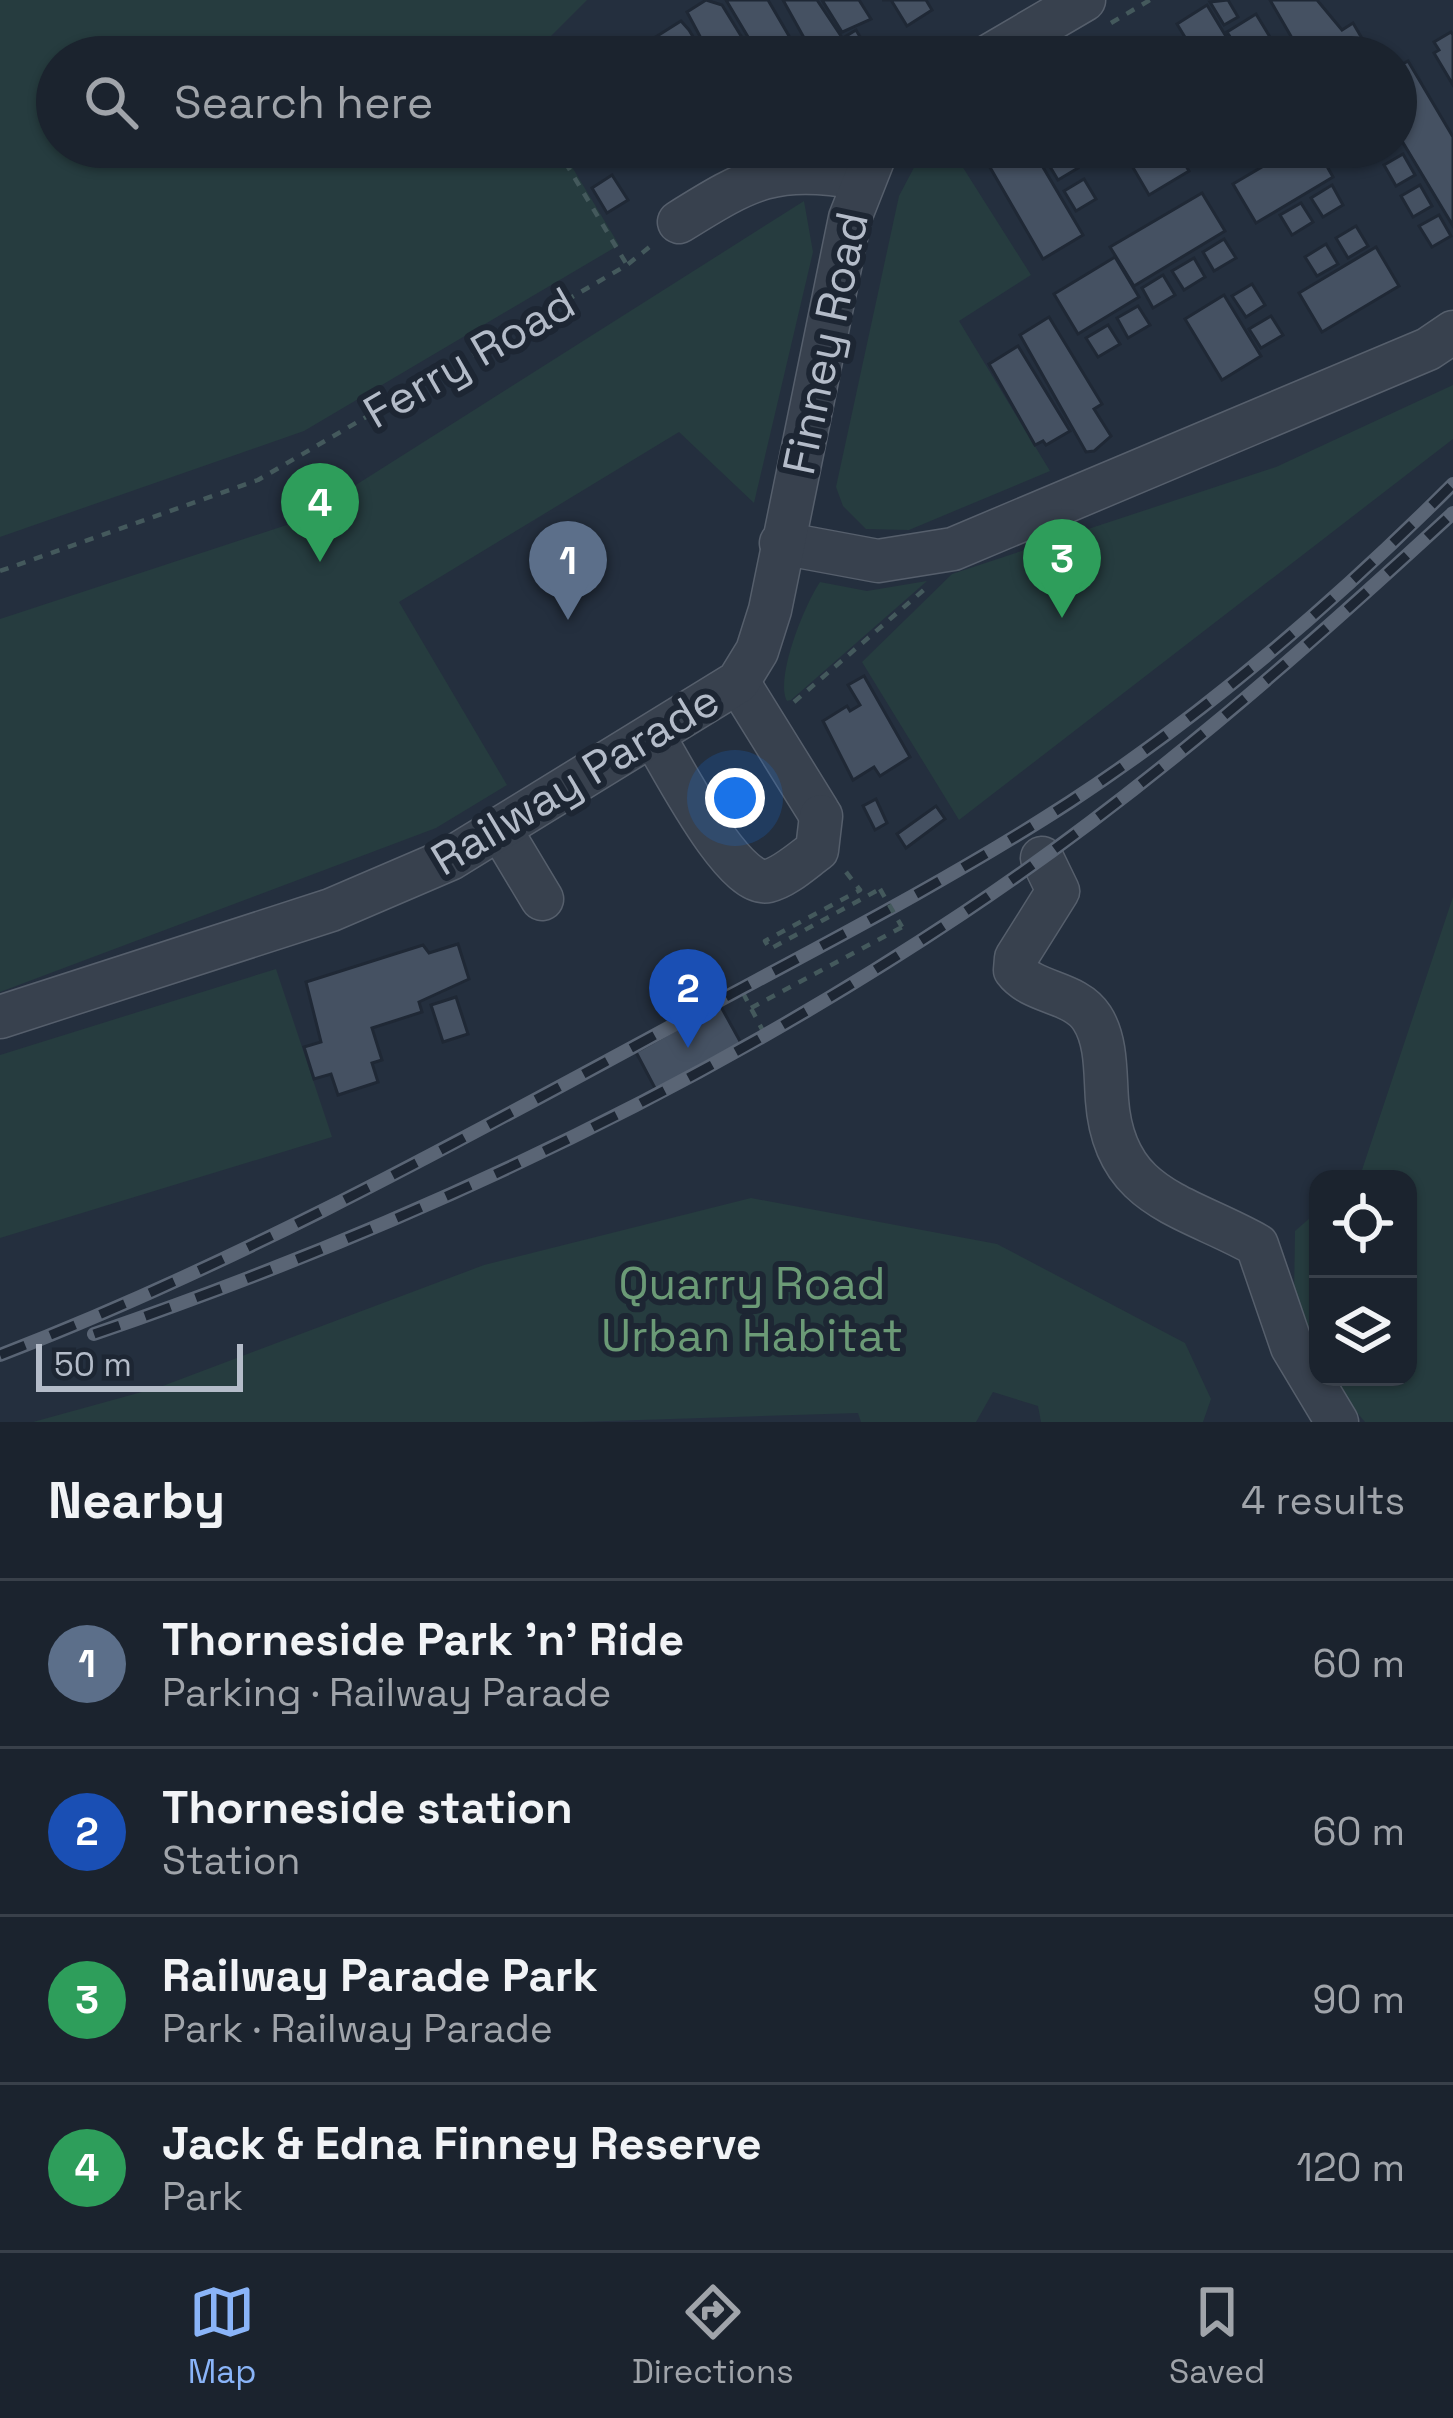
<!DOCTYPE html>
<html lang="en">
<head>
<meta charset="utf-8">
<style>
  :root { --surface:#1b232e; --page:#242b36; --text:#f1f3f6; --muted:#a0a4aa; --line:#39404a; --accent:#8ab4f8 }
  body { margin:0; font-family:"Space Grotesk",sans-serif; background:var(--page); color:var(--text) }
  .controls { position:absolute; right:36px; bottom:36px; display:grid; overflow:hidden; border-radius:24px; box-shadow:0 3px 9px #0004 }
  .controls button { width:108px; height:108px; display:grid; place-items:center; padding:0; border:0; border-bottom:3px solid var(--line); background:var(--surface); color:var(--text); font:60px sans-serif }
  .scale { position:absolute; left:36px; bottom:30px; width:207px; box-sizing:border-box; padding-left:12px; border:6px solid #b4bcc9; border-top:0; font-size:33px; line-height:42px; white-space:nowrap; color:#b4bcc9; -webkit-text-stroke:9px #1d2633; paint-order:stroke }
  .you { position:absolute; left:735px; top:798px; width:42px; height:42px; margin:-30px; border:9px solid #fff; border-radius:50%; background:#1a73e8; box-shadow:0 0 0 18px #1a73e833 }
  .badge { display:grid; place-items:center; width:78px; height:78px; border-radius:50%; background:var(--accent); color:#fff; font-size:39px; font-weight:700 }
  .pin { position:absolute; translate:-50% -99px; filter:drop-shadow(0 3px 6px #0008) }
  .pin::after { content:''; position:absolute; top:63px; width:42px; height:36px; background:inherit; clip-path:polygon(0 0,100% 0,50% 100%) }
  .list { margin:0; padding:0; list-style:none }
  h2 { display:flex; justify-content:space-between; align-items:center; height:156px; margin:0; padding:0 48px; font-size:51px }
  h2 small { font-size:39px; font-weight:400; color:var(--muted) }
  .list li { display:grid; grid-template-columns:78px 1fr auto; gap:36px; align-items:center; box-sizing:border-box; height:168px; padding:0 48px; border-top:3px solid var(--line) }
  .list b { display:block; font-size:45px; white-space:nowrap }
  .list p { margin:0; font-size:39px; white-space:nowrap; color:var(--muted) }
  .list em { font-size:39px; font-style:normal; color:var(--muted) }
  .icon { flex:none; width:66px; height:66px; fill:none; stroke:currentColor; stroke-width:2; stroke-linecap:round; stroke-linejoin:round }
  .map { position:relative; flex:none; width:1453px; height:1422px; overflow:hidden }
  .search { position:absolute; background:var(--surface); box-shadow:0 3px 9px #0004; left:36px; right:36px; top:36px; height:132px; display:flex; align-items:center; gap:30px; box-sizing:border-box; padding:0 42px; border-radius:66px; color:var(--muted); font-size:45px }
  .sheet { height:828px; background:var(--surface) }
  nav { display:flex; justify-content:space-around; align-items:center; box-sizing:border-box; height:168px; border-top:3px solid var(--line); background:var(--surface); font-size:33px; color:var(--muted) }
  nav a { display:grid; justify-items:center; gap:6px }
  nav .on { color:var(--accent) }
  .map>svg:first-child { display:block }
  .green { fill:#263c3f }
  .building { fill:#455162; stroke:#1f2835; stroke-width:3 }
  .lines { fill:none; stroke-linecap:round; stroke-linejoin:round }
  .minor-casing { stroke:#565f6c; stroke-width:45 }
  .path { stroke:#44595c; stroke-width:4.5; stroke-dasharray:9 9; stroke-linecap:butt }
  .minor { stroke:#38414e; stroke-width:42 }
  .rail-casing { stroke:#5a6575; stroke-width:14 }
  .rail { stroke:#1d2633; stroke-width:9; stroke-dasharray:27; stroke-linecap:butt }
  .path-bridge { stroke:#44595c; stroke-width:4.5; stroke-dasharray:9 9; stroke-linecap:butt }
  .labels { text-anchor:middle; stroke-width:12; stroke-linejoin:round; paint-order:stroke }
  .street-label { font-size:45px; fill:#b4bcc9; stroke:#1d2633 }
  .park-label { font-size:45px; fill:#6b9a76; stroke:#1d2633 }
</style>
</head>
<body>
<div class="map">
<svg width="1453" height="1422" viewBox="0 0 1453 1422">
  <rect width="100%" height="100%" fill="#242f3e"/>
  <g class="green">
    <path d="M0,0h587l-57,57h-473v90h503l59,98 -315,186 -304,106z"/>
    <path d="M933,147h17l81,128 -72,46 91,150 -141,59 -43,-1 -23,-23 -7,-19 63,-291 21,-40z"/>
    <path d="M804,201l9,51 -59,251 -75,-71 -280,170 108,183 -71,43 -436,164v-373l299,-98z"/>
    <path d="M1453,385v54l-494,381 -97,-158 90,-88 324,-107z"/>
    <path d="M927,581l-136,119 -4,1c-12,-24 18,-97 33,-119l47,9z"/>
    <path d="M1453,897v525h-88l-38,-45h81v-198h-49z"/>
    <path d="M276,969l56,168 -332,101v-183z"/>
    <path d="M751,1198l246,46 188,99 26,56 -8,23h-162l-3,-16 -45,-14 -17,30h-115l-3,-9 -280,9h-545l127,-35 324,-122z"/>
    <path d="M1318,1211v155l-24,-69 1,-66z"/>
  </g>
  <g class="building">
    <path d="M706,0l16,5 32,52h-43l-24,-45z"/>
    <path d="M726,0h42l28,48 -14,9h-22z"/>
    <path d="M783,0h34l38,57 -42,-3z"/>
    <path d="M822,0h37l12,19 -29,13z"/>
    <path d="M882,0h44l6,10 -25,16 -16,-26z"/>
    <path d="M1228,0l10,17 -14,8 -14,-23z"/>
    <path d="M1270,0h47l25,30 11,-7 17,29 -8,5h-59z"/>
    <path d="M1207,5l26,43 -13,9h-23l-20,-33z"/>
    <path d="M1256,14l26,43h-39l-16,-25z"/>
    <path d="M681,21l8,9 16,27h-42l-9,-19z"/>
    <path d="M856,30l13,22 -8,5h-6l-12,-19z"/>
    <path d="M1451,32l2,3v50l-19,-32 5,-3 -5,-8z"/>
    <path d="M1408,61l45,76v89l-57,-95v-63z"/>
    <path d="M625,147h40l-29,18z"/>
    <path d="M985,147h46l52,88 -40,24 -63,-109z"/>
    <path d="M1121,147h53l15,24 -40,24z"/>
    <path d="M1296,147h20l17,30 -77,46 -23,-39z"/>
    <path d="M1066,148l12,20 -20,12 -12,-20z"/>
    <path d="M1403,154l12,21 -19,11 -12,-21z"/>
    <path d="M612,175l16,25 -21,13 -15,-25z"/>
    <path d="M1084,179l12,20 -20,12 -12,-20z"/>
    <path d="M1332,185l11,20 -20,12 -12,-19z"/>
    <path d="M1420,185l12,21 -19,11 -12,-21z"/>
    <path d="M1202,193l23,38 -91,55 -24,-39z"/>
    <path d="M1301,203l12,19 -21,13 -12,-20z"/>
    <path d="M1439,215l12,21 -19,11 -13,-21z"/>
    <path d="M1356,226l12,20 -20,12 -12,-20z"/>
    <path d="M1224,239l12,19 -22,13 -11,-19z"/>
    <path d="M1326,244l12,20 -21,12 -12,-19z"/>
    <path d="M1376,247l23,39 -77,46 -23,-39z"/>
    <path d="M1115,257l24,40 -61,37 -24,-40z"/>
    <path d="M1194,258l11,19 -21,13 -12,-19z"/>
    <path d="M1163,275l12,20 -22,13 -11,-20z"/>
    <path d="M1252,284l13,21 -19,12 -14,-21z"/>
    <path d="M1224,295l37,61 -39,24 -37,-61z"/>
    <path d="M1138,306l12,19 -22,13 -11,-20z"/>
    <path d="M1271,316l12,19 -22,13 -12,-19z"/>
    <path d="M1049,317l53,87 -8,5 17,27 -17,15 -8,1 -66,-117z"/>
    <path d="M1108,325l12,19 -22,13 -12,-19z"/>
    <path d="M1018,346l52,85 -24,14 -3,-4 -8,4 -46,-81z"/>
    <path d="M864,676l46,81 -30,19 -6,-9 -21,13 -30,-59 24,-15 3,5 10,-6 -12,-20z"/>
    <path d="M876,799l11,24 -12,7 -12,-24z"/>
    <path d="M936,806l9,13 -39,29 -9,-14z"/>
    <path d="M458,944l11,35 -50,23 3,10 -50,16 10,32 -10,3 6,19 -40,13 -7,-21 -17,5 -10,-32 17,-5 -15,-60 117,-37 6,8z"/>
    <path d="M456,997l12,37 -25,8 -12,-37z"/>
    <path d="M720,1005l21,38 -85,47 -20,-38z"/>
  </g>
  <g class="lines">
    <g class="minor-casing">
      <g id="minor">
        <path d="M987,57l97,-57"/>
        <path d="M679,222c72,-45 95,-58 182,-44"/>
        <path d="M781,543l97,18 75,-12 475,-200 25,-17"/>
        <path d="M738,682l80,129"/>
        <path d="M654,737c18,29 80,152 114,144 17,-4 35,-21 49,-31l4,-34"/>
        <path d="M500,829l42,70"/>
        <path d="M1042,858l16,33 -42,67 -1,12c18,24 60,21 77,48 15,23 13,56 15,82 7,99 77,104 150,145l35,102 45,75"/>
        <path d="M0,1017l331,-107 119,-51 288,-177 19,-31 13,-41 80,-392 28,-71"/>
      </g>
    </g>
    <g class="path">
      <path d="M1111,23l39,-23"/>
      <path d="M556,147l71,118"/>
      <path d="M911,158l9,-11"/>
      <path d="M0,571l258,-91 369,-215 25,-20"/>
      <path d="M794,702l132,-114"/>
      <path d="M846,872l14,18 -95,51 5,8 110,-60"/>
      <path d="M743,993l20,38"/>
      <path d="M751,1008l151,-81"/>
    </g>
    <use href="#minor" class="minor"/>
    <g class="rail-casing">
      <g id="rail">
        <path d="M94,1334c307,-105 598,-240 869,-421 176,-117 335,-257 490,-400"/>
        <path d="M0,1355c221,-85 428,-197 635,-309 146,-80 296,-154 435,-244 139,-91 266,-201 383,-318"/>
      </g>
    </g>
    <use href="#rail" class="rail"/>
    <path class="path-bridge" d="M880,889l22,38"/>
  </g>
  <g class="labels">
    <g class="street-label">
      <text transform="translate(825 343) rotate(-78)" y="16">Finney Road</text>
      <text transform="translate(469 357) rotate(-30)" y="16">Ferry Road</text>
      <text transform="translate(575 779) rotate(-31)" y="16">Railway Parade</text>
    </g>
    <g class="park-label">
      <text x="752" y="1299">Quarry Road<tspan x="752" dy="52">Urban Habitat</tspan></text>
    </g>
  </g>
</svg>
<div class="controls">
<button><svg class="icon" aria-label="locate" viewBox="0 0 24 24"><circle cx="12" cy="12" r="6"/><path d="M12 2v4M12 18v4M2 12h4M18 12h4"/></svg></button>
<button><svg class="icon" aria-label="layers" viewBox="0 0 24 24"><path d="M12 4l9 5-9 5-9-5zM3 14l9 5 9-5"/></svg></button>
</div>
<div class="scale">50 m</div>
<div class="you"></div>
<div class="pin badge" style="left:568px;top:620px;background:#5c6f8a">1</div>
<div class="pin badge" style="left:688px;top:1048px;background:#1a4fb4">2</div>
<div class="pin badge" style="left:1062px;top:618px;background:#2e9e5b">3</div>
<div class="pin badge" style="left:320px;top:562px;background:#2e9e5b">4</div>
<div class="search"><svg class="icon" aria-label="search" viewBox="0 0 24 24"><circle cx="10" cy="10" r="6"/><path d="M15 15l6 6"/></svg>Search here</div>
</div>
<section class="sheet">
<h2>Nearby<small>4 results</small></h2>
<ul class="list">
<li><span class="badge" style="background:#5c6f8a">1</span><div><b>Thorneside Park 'n' Ride</b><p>Parking · Railway Parade</p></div><em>60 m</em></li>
<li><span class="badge" style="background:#1a4fb4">2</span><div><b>Thorneside station</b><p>Station</p></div><em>60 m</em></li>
<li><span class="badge" style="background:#2e9e5b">3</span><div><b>Railway Parade Park</b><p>Park · Railway Parade</p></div><em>90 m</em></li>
<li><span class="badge" style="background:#2e9e5b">4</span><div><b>Jack &amp; Edna Finney Reserve</b><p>Park</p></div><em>120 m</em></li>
</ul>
</section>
<nav>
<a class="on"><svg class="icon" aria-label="map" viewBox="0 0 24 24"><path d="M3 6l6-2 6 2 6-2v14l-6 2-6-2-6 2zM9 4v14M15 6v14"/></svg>Map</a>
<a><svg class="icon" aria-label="directions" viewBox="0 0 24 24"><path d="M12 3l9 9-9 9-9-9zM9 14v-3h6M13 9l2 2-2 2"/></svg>Directions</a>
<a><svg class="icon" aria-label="saved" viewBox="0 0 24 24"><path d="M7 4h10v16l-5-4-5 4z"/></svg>Saved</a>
</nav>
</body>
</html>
